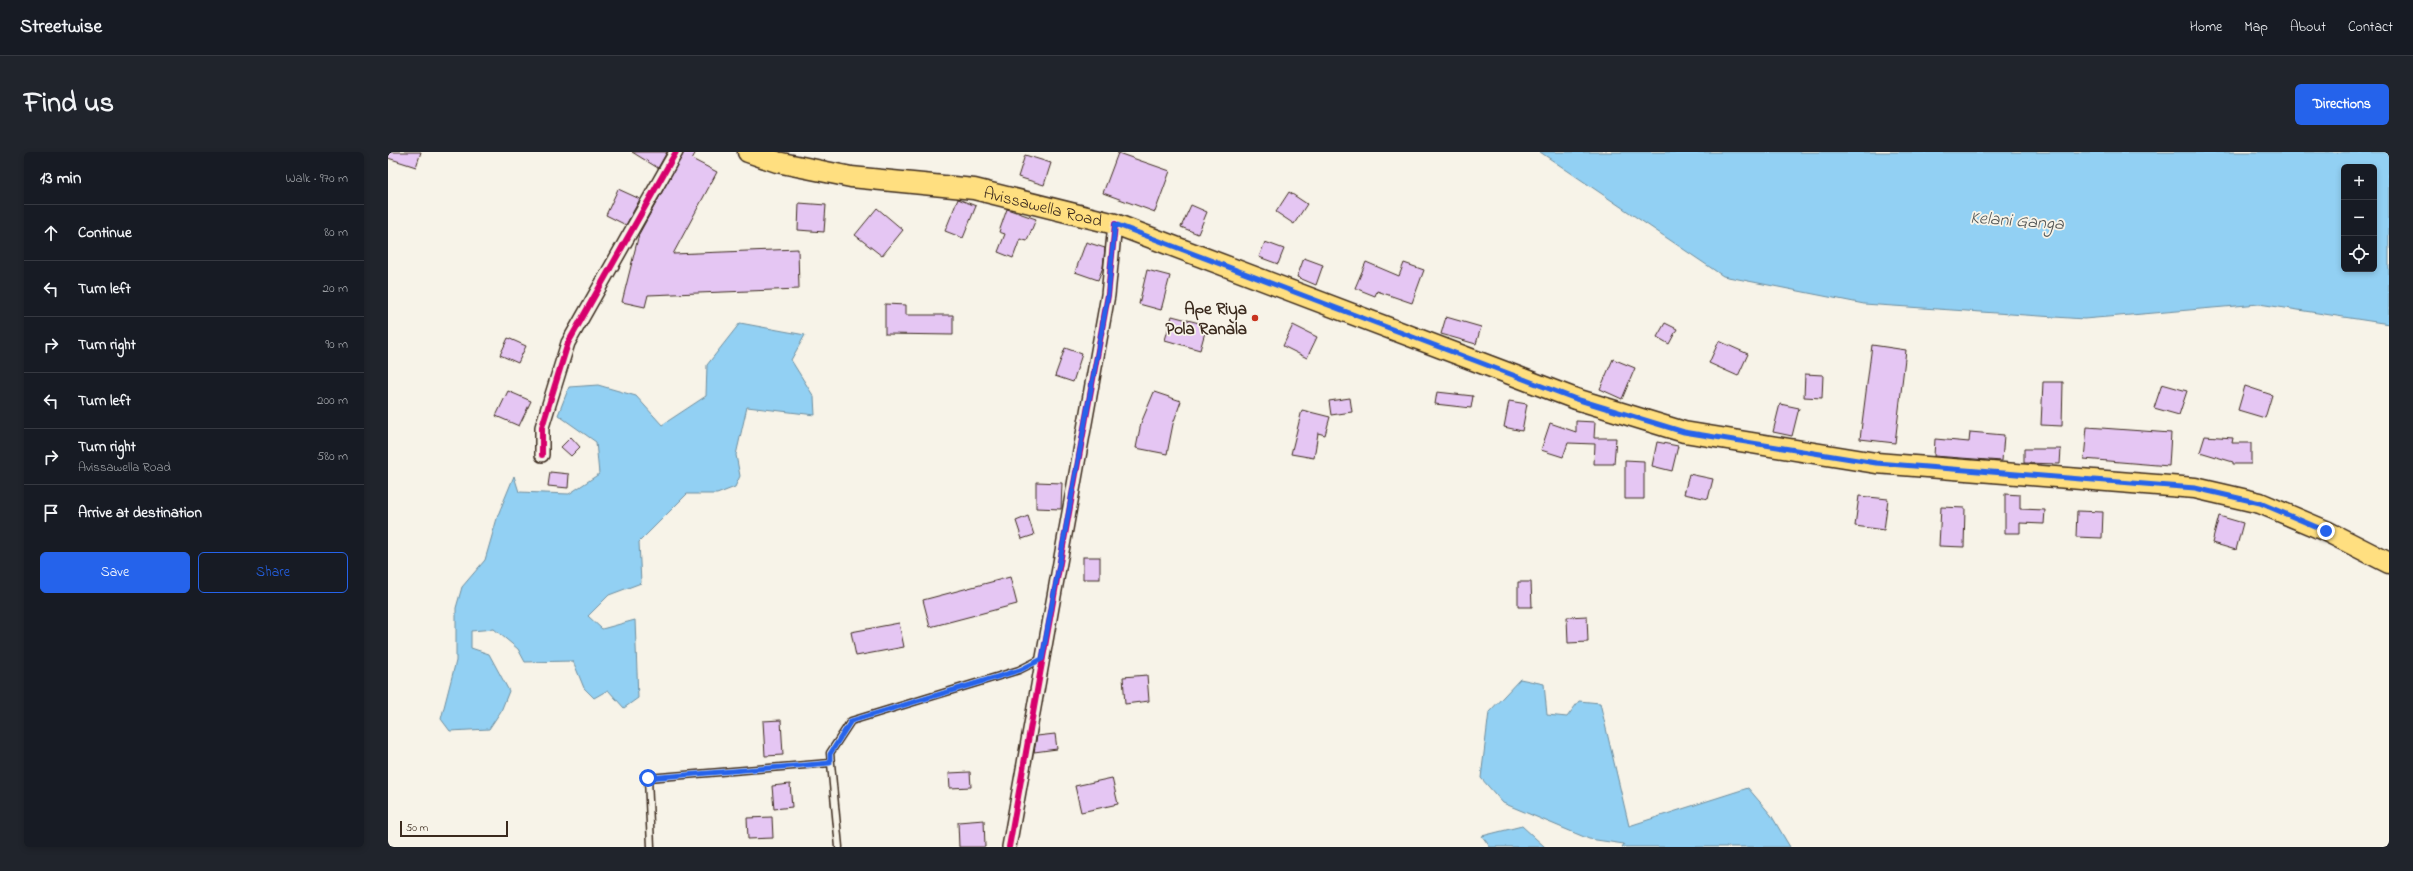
<!DOCTYPE html>
<html lang="en">
<head>
<meta charset="utf-8">
<style>
  :root { --surface:#171b24; --page:#20242c; --text:#f1f3f6; --muted:#9ea1a6; --line:#363941; --accent:#2563eb }
  body { margin:0; font-family:"Indie Flower",sans-serif; background:var(--page); color:var(--text) }
  .controls { position:absolute; right:12px; top:12px; display:grid; overflow:hidden; border-radius:6px; box-shadow:0 2px 6px #0003 }
  .controls button { width:36px; height:36px; display:grid; place-items:center; padding:0; border:0; border-bottom:1px solid var(--line); background:var(--surface); color:var(--text); font:20px sans-serif }
  .scale { position:absolute; left:12px; bottom:10px; width:108px; box-sizing:border-box; padding-left:4px; border:2px solid #3b2a1e; border-top:0; font-size:11px; line-height:14px; white-space:nowrap; color:#3b2a1e; -webkit-text-stroke:3px #f7f3e8; paint-order:stroke }
  .stop { position:absolute; width:12px; height:12px; margin:-9px; border:3px solid #2563eb; border-radius:50%; background:#fff }
  .stop.end { background:#2563eb; border-color:#fff; box-shadow:0 1px 4px #0008 }
  .list { margin:0; padding:0; list-style:none }
  h2 { display:flex; justify-content:space-between; align-items:center; height:52px; margin:0; padding:0 16px; font-size:17px }
  h2 small { font-size:13px; font-weight:400; color:var(--muted) }
  .list li { display:grid; grid-template-columns:26px 1fr auto; gap:12px; align-items:center; box-sizing:border-box; height:56px; padding:0 16px; border-top:1px solid var(--line) }
  .list b { display:block; font-size:15px; white-space:nowrap }
  .list p { margin:0; font-size:13px; white-space:nowrap; color:var(--muted) }
  .list em { font-size:13px; font-style:normal; color:var(--muted) }
  .actions { display:flex; gap:8px; padding:12px 16px }
  .actions a { flex:1; padding:9px 0; border:1px solid var(--accent); border-radius:6px; text-align:center; font-size:14px; color:var(--accent) }
  .actions .main { background:var(--accent); color:#fff }
  .icon { flex:none; width:22px; height:22px; fill:none; stroke:currentColor; stroke-width:2; stroke-linecap:round; stroke-linejoin:round }
  .map { position:relative; flex:none; width:2001px; height:695px; overflow:hidden; border-radius:6px }
  header { display:flex; align-items:center; gap:24px; box-sizing:border-box; height:56px; padding:0 20px; background:var(--surface); border-bottom:1px solid var(--line) }
  header strong { font-size:19px }
  nav { display:flex; gap:22px; margin-inline-start:auto; font-size:14px }
  .intro { display:flex; align-items:center; justify-content:space-between; box-sizing:border-box; height:96px; padding:0 24px }
  h1 { margin:0; font-size:28px }
  .button { padding:10px 18px; border-radius:6px; background:var(--accent); color:#fff; font-size:14px; font-weight:700 }
  main { display:flex; gap:24px; padding:0 24px }
  aside { flex:1; background:var(--surface); border-radius:6px; box-shadow:0 2px 6px #0003 }
  .map>svg:first-child { display:block }
  .water { fill:#92d0f3; stroke:#6f8e9e; fill-rule:evenodd }
  .building { fill:#e5c6f3; stroke:#3b2a1e }
  .lines { fill:none; stroke-linecap:round; stroke-linejoin:round }
  .service-casing { stroke:#3b2a1e; stroke-width:9 }
  .minor-casing { stroke:#3b2a1e; stroke-width:16 }
  .primary-casing { stroke:#3b2a1e; stroke-width:23 }
  .service { stroke:#f7f3e8; stroke-width:6 }
  .minor { stroke:#f7f3e8; stroke-width:13 }
  .primary { stroke:#ffdf80; stroke-width:20 }
  .cycleway-casing { stroke:#f7f3e8; stroke-width:8 }
  .cycleway { stroke:#d6006c; stroke-width:6 }
  .route { stroke:#2563eb; stroke-width:5 }
  .poi-dot { fill:#c8321e; stroke:#f7f3e8; stroke-width:1.5 }
  .labels { text-anchor:middle; stroke-width:3.5; stroke-linejoin:round; paint-order:stroke }
  .street-label { font-size:17px; fill:#3b2a1e; stroke:#f7f3e8 }
  .poi-label { font-size:17px; font-weight:bold; fill:#3b2a1e; stroke:#f7f3e8; text-anchor:end }
  .water-label { font-size:18px; font-style:italic; fill:#515453; stroke:#f7f3e8 }
</style>
</head>
<body>
<header>
<strong>Streetwise</strong>
<nav><a>Home</a><a>Map</a><a>About</a><a>Contact</a></nav>
</header>
<div class="intro"><h1>Find us</h1><a class="button">Directions</a></div>
<main>
<aside>
<h2>13 min<small>Walk · 970 m</small></h2>
<ul class="list">
<li><svg class="icon" aria-label="ahead" viewBox="0 0 24 24"><path d="M12 20V5M6 11l6-6 6 6"/></svg><div><b>Continue</b></div><em>80 m</em></li>
<li><svg class="icon" aria-label="left" viewBox="0 0 24 24"><path d="M17 20v-9H6M10 6l-5 5 5 5"/></svg><div><b>Turn left</b></div><em>20 m</em></li>
<li><svg class="icon" aria-label="right" viewBox="0 0 24 24"><path d="M7 20v-9h11M14 6l5 5-5 5"/></svg><div><b>Turn right</b></div><em>90 m</em></li>
<li><svg class="icon" aria-label="left" viewBox="0 0 24 24"><path d="M17 20v-9H6M10 6l-5 5 5 5"/></svg><div><b>Turn left</b></div><em>200 m</em></li>
<li><svg class="icon" aria-label="right" viewBox="0 0 24 24"><path d="M7 20v-9h11M14 6l5 5-5 5"/></svg><div><b>Turn right</b><p>Avissawella Road</p></div><em>580 m</em></li>
<li><svg class="icon" aria-label="arrive" viewBox="0 0 24 24"><path d="M6 21V4h12l-3 4 3 4H6"/></svg><div><b>Arrive at destination</b></div></li>
</ul>
<div class="actions"><a class="main">Save</a><a>Share</a></div>
</aside>
<div class="map">
<svg width="2001" height="695" viewBox="0 0 2001 695">
  <rect width="100%" height="100%" fill="#f7f3e8"/>
  <filter id="ink" filterUnits="userSpaceOnUse"><feTurbulence type="fractalNoise" baseFrequency=".025" numOctaves="2"/><feDisplacementMap in="SourceGraphic" scale="8" xChannelSelector="R" yChannelSelector="G"/><feConvolveMatrix kernelMatrix="1 2 1 2 8 2 1 2 1" color-interpolation-filters="sRGB"/></filter>
  <g filter="url(#ink)">
    <g class="water">
      <path d="M1152,0h849v172l-130,-20 -175,15 -220,-15 -141,-28zM1956,15h30v102h-30z"/>
      <path d="M352,171l65,12 -14,25 23,37 1,18 -68,-8 -11,48 4,21 -5,11 -18,7h-30l-48,48 2,41 -32,12 -21,21 14,13 33,-9 3,78 -14,10 -16,-18 -14,8 -10,-10 -11,-27 -48,1 -7,-13 -24,-20 -23,2v17l18,6 20,37 -8,20 -12,18 -39,2 -9,-12 15,-58v-53l6,-21 23,-27 13,-45 16,-39 5,16 50,2 30,-20 -3,-32 -38,-27 11,-28 29,-2 38,11 26,29 44,-29 1,-31z"/>
      <path d="M1132,527l24,5 3,31 20,2 12,-16 21,2 29,123 119,-38 23,27 19,32h-168l2,-3 -35,-5 -86,-36 -22,-25 8,-66z"/>
      <path d="M1134,674l23,21h-55l-8,-11z"/>
    </g>
    <g class="building">
      <path d="M0,0h33l-5,15 -28,-9z"/>
      <path d="M244,0h35l-9,16z"/>
      <path d="M296,0h12l-4,7 25,13 -44,82 125,-5 1,40 -151,6 -3,12 -23,-5 17,-68z"/>
      <path d="M730,1l52,18 -15,41 -52,-19z"/>
      <path d="M637,3l26,8 -7,22 -26,-8z"/>
      <path d="M230,37l22,10 -14,26 -20,-10z"/>
      <path d="M901,40l18,12 -13,20 -18,-12z"/>
      <path d="M570,47l18,7 -13,32 -18,-7z"/>
      <path d="M411,51l27,2 -2,27 -26,-2z"/>
      <path d="M803,53l16,7 -9,22 -17,-7z"/>
      <path d="M489,56l26,22 -21,26 -27,-21z"/>
      <path d="M619,57l29,10 -9,22 -7,-2 -7,19 -15,-6 7,-18 -6,-2z"/>
      <path d="M698,90l19,6 -2,19 -5,13 -23,-8z"/>
      <path d="M877,90l19,7 -6,15 -19,-7z"/>
      <path d="M916,106l19,7 -7,20 -19,-8z"/>
      <path d="M978,110l33,14 5,-13 20,7 -12,33 -35,-12 -2,5 -20,-8z"/>
      <path d="M759,118l23,6 -9,34 -22,-6z"/>
      <path d="M497,152l21,1v10h47v20l-68,-1z"/>
      <path d="M784,164l35,9 -7,25 -35,-10z"/>
      <path d="M1058,165l35,10 -5,17 -35,-10z"/>
      <path d="M1277,171l12,6 -8,15 -12,-7z"/>
      <path d="M905,173l24,12 -10,21 -24,-12z"/>
      <path d="M120,186l18,8 -8,17 -18,-8z"/>
      <path d="M1331,189l29,13 -10,22 -29,-13z"/>
      <path d="M1484,193l34,5 -11,93 -35,-4z"/>
      <path d="M677,196l17,6 -9,28 -18,-6z"/>
      <path d="M1225,207l22,9 -13,31 -22,-10z"/>
      <path d="M1417,222l18,1 -1,23 -18,-1z"/>
      <path d="M1655,230h20l-1,44 -21,-1z"/>
      <path d="M1774,232l25,7 -8,24 -25,-7z"/>
      <path d="M1857,234l27,9 -7,23 -27,-8z"/>
      <path d="M120,239l23,10 -12,25 -23,-10z"/>
      <path d="M766,240l27,9 -8,23 -6,30 -31,-6 5,-25z"/>
      <path d="M1049,240l36,4 -2,12 -36,-4z"/>
      <path d="M962,246l2,14 -21,3 -2,-14z"/>
      <path d="M1121,249l18,3 -5,27 -18,-4z"/>
      <path d="M1392,252l19,4 -7,28 -19,-4z"/>
      <path d="M914,258l28,7 -5,18 -7,-2 -4,25 -23,-4z"/>
      <path d="M1188,269l19,1 -1,16h22l-2,26h-20l1,-20 -27,-1 -5,14 -22,-7 9,-27 26,9z"/>
      <path d="M1699,275l84,6 -2,33 -85,-7z"/>
      <path d="M1582,280l34,3 -2,26 -68,-5 1,-17 34,3z"/>
      <path d="M1817,284l28,2 -1,5h19v21h-18v-2l-33,-10z"/>
      <path d="M183,285l9,10 -9,9 -10,-9z"/>
      <path d="M1269,290l21,4 -6,25 -20,-5z"/>
      <path d="M1636,297h37l-1,15 -36,-1z"/>
      <path d="M1237,308l19,1v38h-19z"/>
      <path d="M162,320l19,2 -1,14 -20,-2z"/>
      <path d="M1301,322l24,5 -5,20 -24,-5z"/>
      <path d="M648,330l26,1 -1,26 -25,-1z"/>
      <path d="M1617,342l15,1v14l25,1 -1,14 -24,-1v10h-15z"/>
      <path d="M1471,344l29,3 -4,31 -29,-4z"/>
      <path d="M1553,355l24,1 -1,39 -25,-1z"/>
      <path d="M1689,359l26,1 -1,26 -26,-1z"/>
      <path d="M640,364l6,19 -12,4 -6,-18z"/>
      <path d="M1831,364l24,7 -7,27 -24,-7z"/>
      <rect x="695" y="405" width="17" height="22"/>
      <path d="M622,425l7,27 -87,23 -7,-27z"/>
      <path d="M1130,430h13l1,25h-14z"/>
      <path d="M1199,464l1,26 -20,1 -1,-26z"/>
      <path d="M511,471l5,24 -48,9 -5,-24z"/>
      <path d="M759,523l2,26 -24,3 -2,-27z"/>
      <path d="M393,568l2,35 -18,1 -2,-35z"/>
      <path d="M667,582l2,15 -23,3 3,-16z"/>
      <path d="M582,620l1,15 -21,1 -1,-15z"/>
      <path d="M724,626l6,26 -37,8 -6,-26z"/>
      <path d="M402,632l2,23 -18,2 -2,-23z"/>
      <path d="M384,665l1,21 -25,1 -1,-21z"/>
      <path d="M596,668l1,27h-26l-1,-25z"/>
    </g>
    <g class="lines">
      <g class="service-casing">
        <g id="service">
          <path d="M263,695l-3,-69 182,-15"/>
          <path d="M451,695l-9,-94 21,-32 168,-51 22,-11"/>
        </g>
      </g>
      <g class="minor-casing">
        <g id="minor">
          <path d="M154,303v-28l26,-84 108,-191"/>
          <path d="M621,695l99,-552 7,-71"/>
        </g>
      </g>
      <g class="primary-casing">
        <g id="primary">
          <path id="s1" d="M360,0l29,10 74,15 123,12 141,35 461,175 108,33 192,31 319,25 65,15 66,28 63,32"/>
        </g>
      </g>
      <use href="#service" class="service"/>
      <use href="#minor" class="minor"/>
      <use href="#primary" class="primary"/>
      <g class="cycleway-casing">
        <g id="cycleway">
          <path d="M154,303v-28l26,-84 108,-191"/>
          <path d="M621,695l99,-552 7,-71"/>
        </g>
      </g>
      <use href="#cycleway" class="cycleway"/>
    </g>
  </g>
  <g class="lines" filter="url(#ink)">
    <path class="route" d="M260,626l182,-15v-9l21,-33 169,-51 22,-11 66,-364 7,-71 461,175 108,33 192,31 319,25 65,15 66,28"/>
  </g>
  <circle class="poi-dot" cx="867" cy="166" r="4"/>
  <g class="labels">
    <g class="street-label">
      <text dy="6" stroke="none"><textPath href="#s1" startOffset="301">Avissawella Road</textPath></text>
    </g>
    <g class="poi-label">
      <text x="859" y="162">Ape Riya<tspan x="859" dy="20">Pola Ranala</tspan></text>
    </g>
    <g class="water-label">
      <text transform="translate(1629 68) rotate(4)" y="6">Kelani Ganga</text>
    </g>
  </g>
</svg>
<div class="controls">
<button>+</button>
<button>−</button>
<button><svg class="icon" aria-label="locate" viewBox="0 0 24 24"><circle cx="12" cy="12" r="6"/><path d="M12 2v4M12 18v4M2 12h4M18 12h4"/></svg></button>
</div>
<div class="scale">50 m</div>
<div class="stop" style="left:260px;top:626px"></div>
<div class="stop end" style="left:1938px;top:379px"></div>
</div>
</main>
</body>
</html>
